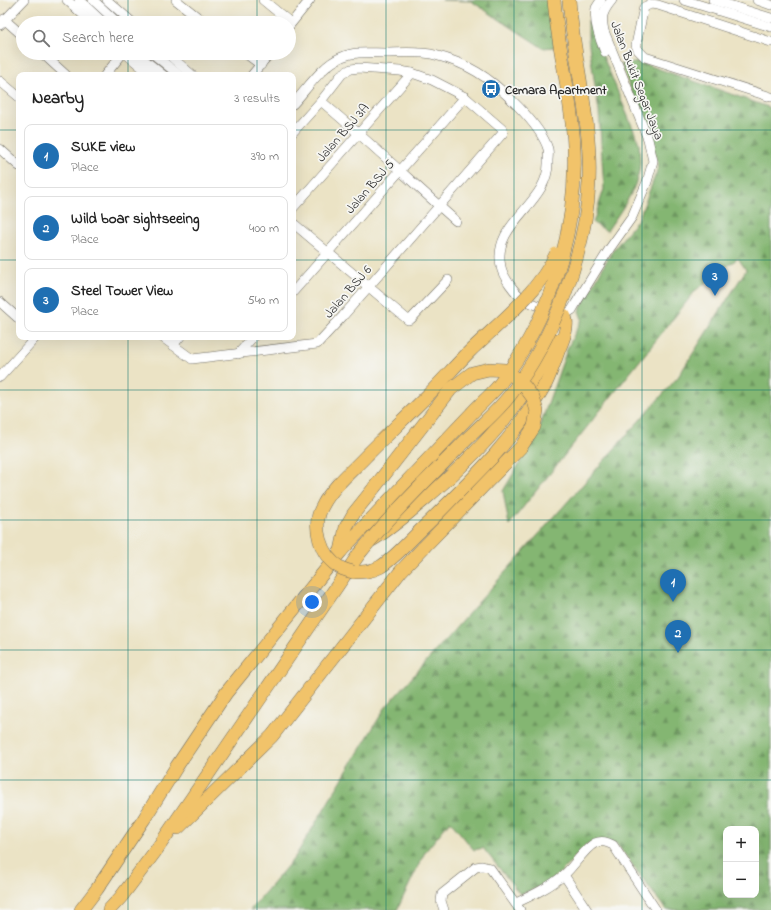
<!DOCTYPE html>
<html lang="en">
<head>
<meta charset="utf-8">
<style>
  :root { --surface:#fff; --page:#f6f6f6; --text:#222; --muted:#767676; --line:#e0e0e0; --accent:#1f6fb2 }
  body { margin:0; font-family:"Indie Flower",sans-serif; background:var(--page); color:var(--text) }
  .controls { position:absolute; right:12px; bottom:12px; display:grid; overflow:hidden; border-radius:8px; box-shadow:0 4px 16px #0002 }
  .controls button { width:36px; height:36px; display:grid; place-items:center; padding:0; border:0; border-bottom:1px solid var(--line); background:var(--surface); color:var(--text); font:20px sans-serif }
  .you { position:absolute; left:312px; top:602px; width:14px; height:14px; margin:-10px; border:3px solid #fff; border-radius:50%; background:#1a73e8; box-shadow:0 0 0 6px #1a73e833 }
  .badge { display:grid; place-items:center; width:26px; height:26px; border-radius:50%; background:var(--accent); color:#fff; font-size:13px; font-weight:700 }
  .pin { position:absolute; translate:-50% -33px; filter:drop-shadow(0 1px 2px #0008) }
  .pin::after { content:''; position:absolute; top:21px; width:14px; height:12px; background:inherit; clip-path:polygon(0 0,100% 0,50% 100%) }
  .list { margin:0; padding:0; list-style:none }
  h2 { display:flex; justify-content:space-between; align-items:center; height:52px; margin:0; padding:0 16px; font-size:17px }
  h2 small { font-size:13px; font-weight:400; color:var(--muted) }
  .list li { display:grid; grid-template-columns:26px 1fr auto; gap:12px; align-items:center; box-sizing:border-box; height:64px; margin:0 8px 8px; padding:0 8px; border:1px solid var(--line); border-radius:8px }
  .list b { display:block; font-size:15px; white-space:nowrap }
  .list p { margin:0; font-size:13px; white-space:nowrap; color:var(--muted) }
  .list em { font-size:13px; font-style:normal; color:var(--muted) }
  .icon { flex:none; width:22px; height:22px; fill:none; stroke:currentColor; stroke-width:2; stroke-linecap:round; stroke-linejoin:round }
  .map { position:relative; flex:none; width:771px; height:910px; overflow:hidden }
  .search { position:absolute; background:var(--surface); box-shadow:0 4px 16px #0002; left:16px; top:16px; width:280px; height:44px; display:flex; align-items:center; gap:10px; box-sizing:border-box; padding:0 14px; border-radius:22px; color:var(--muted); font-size:15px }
  .panel { position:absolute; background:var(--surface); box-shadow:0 4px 16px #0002; left:16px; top:72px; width:280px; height:268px; border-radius:8px }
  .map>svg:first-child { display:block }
  .forest { fill:url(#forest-firs); stroke:#58704e; fill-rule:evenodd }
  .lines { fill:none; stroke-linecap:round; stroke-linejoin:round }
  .minor-casing { stroke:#6e6b61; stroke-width:10 }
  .highway-casing { stroke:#6e6b61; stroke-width:14 }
  .minor { stroke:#fff; stroke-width:9 }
  .highway { stroke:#f1c36a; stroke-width:13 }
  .highway-bridge-casing { stroke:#6e6b61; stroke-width:14; stroke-linecap:butt }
  .highway-bridge { stroke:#f1c36a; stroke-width:13 }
  .grid { fill:none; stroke:#0f766e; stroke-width:1; stroke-opacity:0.55 }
  .labels { text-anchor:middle; stroke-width:3.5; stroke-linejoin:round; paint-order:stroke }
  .street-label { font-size:13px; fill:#2b2b2b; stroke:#f6f6f2 }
  .poi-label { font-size:13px; font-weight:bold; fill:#2b2b2b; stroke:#f6f6f2; text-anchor:start }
</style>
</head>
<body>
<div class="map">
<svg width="771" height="910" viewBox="0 0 771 910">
  <defs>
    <pattern id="forest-firs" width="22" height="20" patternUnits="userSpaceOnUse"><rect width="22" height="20" fill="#84b672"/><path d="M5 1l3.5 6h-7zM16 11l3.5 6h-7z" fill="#6c945e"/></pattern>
  </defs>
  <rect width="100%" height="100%" fill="#f6f6f2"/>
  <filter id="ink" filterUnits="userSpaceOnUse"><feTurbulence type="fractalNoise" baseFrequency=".025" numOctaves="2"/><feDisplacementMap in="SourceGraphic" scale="8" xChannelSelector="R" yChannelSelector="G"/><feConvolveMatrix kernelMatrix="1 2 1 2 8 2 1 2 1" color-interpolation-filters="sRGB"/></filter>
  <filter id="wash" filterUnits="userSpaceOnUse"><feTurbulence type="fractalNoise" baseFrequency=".012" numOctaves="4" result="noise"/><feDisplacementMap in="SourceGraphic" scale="16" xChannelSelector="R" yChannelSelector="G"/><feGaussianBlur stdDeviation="0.9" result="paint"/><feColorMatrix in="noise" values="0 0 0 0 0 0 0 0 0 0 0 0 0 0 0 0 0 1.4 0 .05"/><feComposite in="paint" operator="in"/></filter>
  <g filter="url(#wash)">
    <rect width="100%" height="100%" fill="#ebe3c5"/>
    <g class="forest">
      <path d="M442,0h107l6,47 -12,1 -72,-47z"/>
      <path d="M588,20l51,123c0,6 1,13 1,19 -1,26 -19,48 -33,69l-14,-8 11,-34 -5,-77 -11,-73z"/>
      <path d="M639,62l132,46v802h-105l-50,-67 -29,1 -26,28 -18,14 -23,8 -37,-46 -9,2 -24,-29 -25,31 -28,58h-147l45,-53 90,-149 293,-331 68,-107 -8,-12 -42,32 -187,235 -6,-34 34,-57 31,-87 14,-28 -3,-8 32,-58 28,-35 20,-52 -38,-102zM726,829h30v66h-30z"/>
    </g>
  </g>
  <g filter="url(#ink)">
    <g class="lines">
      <g class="minor-casing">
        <g id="minor">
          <path d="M67,0l25,23"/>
          <path d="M79,0l25,23"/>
          <path d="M93,0l25,23"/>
          <path d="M107,0l26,23"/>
          <path d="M176,0l29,23"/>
          <path d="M263,0l28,23"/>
          <path d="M601,0c-1,2 -4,6 -5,8 -3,14 4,32 9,44"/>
          <path d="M684,0l87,27"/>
          <path d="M713,0l58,18"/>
          <path d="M757,0l14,5"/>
          <path d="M4,19l19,17"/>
          <path d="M0,25l24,-25"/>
          <path d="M289,26l21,-26"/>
          <path d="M771,42l-113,-37 -7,-1 -7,3 -8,38 2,5 7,7 126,40"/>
          <path d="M42,53l24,22"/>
          <path d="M125,53l26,22"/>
          <path d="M136,53l27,22"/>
          <path d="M152,53l27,22"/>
          <path d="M167,53l25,22"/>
          <path d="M245,53l16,12"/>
          <path d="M105,75l18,-22"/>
          <path d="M252,75l18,-22"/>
          <path d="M0,81l19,16"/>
          <path d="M321,101c46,39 90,80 135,120"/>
          <path d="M293,104c15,-16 29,-39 49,-47 13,-6 28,-4 42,-4 16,0 37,-2 51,2 15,4 29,9 42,17 22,13 64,53 71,77 1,4 0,9 0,12 2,43 -57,61 -47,106 2,10 14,26 22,32 10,6 28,11 40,15"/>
          <path d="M0,149l19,17"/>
          <path d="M293,208l119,-135"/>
          <path d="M293,223l115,97 3,-1 37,-39"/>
          <path d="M293,292l172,-195"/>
          <path d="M0,302l19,17"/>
          <path d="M564,315l8,-5 4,-7 34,-55 22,-31 15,-35 6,-21 -5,-22 -44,-108c-3,-14 -2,-19 8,-31"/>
          <path d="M162,337l30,22 125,-15 26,-28 160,-183 -1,-4 -37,-32 -33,-17 -20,-7 -12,-2 -41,-3 -8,1 -9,5 -21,27 -28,31"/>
          <path d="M173,345l7,-8"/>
          <path d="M238,354l15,-17"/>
          <path d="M0,377l36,-40"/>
          <path d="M564,875l23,35"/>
          <path d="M516,903c17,-8 34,-16 49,-29 9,-8 20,-26 30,-31 7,-3 12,-1 18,2l43,65"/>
          <path d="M444,910l-3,-9 1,-7 34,-27 6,-1 8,2 30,42"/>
        </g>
      </g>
      <g class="highway-casing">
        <g id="highway">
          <path d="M372,540c20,-12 35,-26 53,-41 55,-47 98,-94 130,-159"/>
          <path d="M341,551l5,-24 8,-14 20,-25"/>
          <path d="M353,572c9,0 18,0 27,-5 14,-8 34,-31 47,-43 45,-44 88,-85 119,-141 5,-10 9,-23 13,-34 4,-9 11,-25 5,-34"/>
          <path d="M178,828l94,-92 129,-165 23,-24"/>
          <path d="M81,910l16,-21 47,-70 33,-53 49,-73 115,-142 72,-76"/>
          <path d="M109,910l12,-13 36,-48 202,-295"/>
        </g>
      </g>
      <use href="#minor" class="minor"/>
      <use href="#highway" class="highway"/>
      <g class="highway-bridge-casing">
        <g id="highway-bridge">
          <path d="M413,475c19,-20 39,-41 58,-61 9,-10 20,-19 28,-29 51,-66 79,-154 75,-238 -2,-49 -16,-98 -20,-147"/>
          <path d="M374,488l77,-99 21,-16 17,-4 16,1 11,8 9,9 8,11 4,13 -3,16 -13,20 -97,100"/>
          <path d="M359,554c33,-41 72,-78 109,-116 14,-14 30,-27 42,-43 43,-55 76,-142 79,-212 3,-61 -15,-122 -20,-183"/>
          <path d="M353,572c-4,-1 -8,-2 -12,-4 -21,-11 -30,-43 -18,-63 10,-19 30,-35 44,-50 20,-20 41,-40 61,-60 14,-14 27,-29 42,-44 29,-28 69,-59 86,-97"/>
        </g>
      </g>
      <use href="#highway-bridge" class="highway-bridge"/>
    </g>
  </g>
  <path class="grid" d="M128,0v23M257,0v23M386,0v910M514,0v910M642,0v910M128,53v22M257,53v22M0,130h19M293,130h478M0,260h19M293,260h478M128,337v573M257,337v573M0,390h771M0,520h771M0,650h771M0,780h771"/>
  <defs>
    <g id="bus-disc" transform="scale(1)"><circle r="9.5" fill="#1f6fb2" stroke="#f6f6f2"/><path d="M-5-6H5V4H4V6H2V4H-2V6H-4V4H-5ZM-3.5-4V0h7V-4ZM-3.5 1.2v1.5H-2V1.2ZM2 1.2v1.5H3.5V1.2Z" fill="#fff"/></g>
  </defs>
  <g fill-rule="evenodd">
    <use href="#bus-disc" x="491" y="89"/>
  </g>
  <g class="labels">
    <g class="street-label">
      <text transform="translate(638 80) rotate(69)" y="5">Jalan Bukit Segar Jaya</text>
      <text transform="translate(342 132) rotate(-49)" y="5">Jalan BSJ 3A</text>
      <text transform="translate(369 186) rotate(-49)" y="5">Jalan BSJ 5</text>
      <text transform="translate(347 291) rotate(-49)" y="5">Jalan BSJ 6</text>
    </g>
    <g class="poi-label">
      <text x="505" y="94">Cemara Apartment</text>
    </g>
  </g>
</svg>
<div class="controls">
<button>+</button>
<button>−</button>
</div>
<div class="you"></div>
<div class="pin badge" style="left:673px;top:602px">1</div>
<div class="pin badge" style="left:678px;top:653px">2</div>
<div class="pin badge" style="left:715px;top:296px">3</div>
<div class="search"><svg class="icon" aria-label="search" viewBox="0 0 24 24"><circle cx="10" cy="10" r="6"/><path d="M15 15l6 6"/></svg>Search here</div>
<section class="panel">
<h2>Nearby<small>3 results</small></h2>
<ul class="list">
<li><span class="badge">1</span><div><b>SUKE view</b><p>Place</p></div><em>390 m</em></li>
<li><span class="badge">2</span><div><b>Wild boar sightseeing</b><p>Place</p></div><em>400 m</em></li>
<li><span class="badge">3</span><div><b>Steel Tower View</b><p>Place</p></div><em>540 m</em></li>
</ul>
</section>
</div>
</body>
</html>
